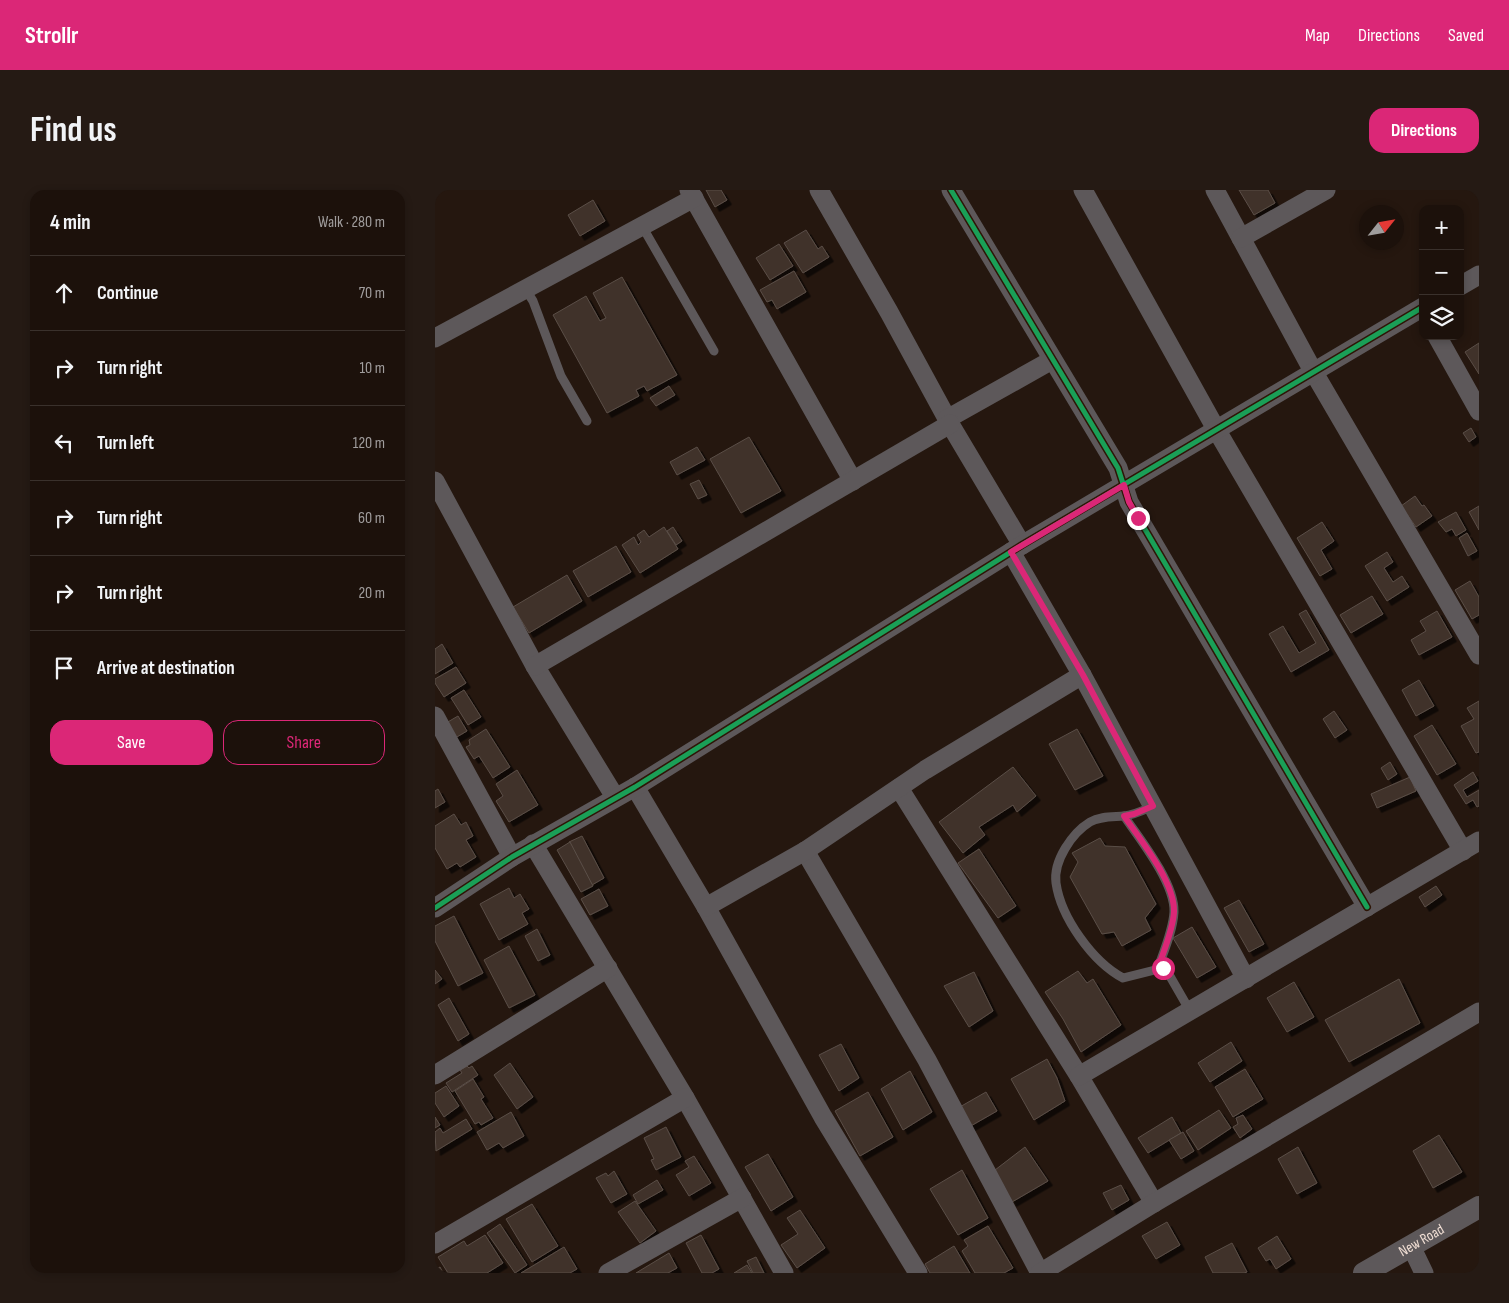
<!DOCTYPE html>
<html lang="en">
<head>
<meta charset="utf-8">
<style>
  :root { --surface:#1c110b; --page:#251a14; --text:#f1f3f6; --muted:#a09d9d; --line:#3a312c; --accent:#db2777 }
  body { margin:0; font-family:"Sofia Sans Condensed",sans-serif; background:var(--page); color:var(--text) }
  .controls { position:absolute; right:15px; top:15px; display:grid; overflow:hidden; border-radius:10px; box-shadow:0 2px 8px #0003 }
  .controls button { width:45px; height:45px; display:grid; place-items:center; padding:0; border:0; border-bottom:1px solid var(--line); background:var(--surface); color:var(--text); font:25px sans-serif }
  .compass { position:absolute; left:924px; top:15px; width:45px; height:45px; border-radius:50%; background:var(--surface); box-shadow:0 2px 8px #0003; rotate:59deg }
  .stop { position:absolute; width:15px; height:15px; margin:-11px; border:4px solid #db2777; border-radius:50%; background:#fff }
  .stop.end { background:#db2777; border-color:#fff; box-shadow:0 1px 5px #0008 }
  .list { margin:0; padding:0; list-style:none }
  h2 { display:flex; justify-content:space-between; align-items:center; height:65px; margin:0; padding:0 20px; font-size:21px }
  h2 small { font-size:16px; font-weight:400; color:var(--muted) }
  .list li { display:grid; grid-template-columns:32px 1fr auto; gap:15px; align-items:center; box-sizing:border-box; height:75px; padding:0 20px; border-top:1px solid var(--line) }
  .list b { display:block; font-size:19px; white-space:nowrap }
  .list em { font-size:16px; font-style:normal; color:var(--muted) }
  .actions { display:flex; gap:10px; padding:15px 20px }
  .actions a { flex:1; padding:11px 0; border:1px solid var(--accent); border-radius:15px; text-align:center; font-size:18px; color:var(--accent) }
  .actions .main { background:var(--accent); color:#fff }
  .icon { flex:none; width:28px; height:28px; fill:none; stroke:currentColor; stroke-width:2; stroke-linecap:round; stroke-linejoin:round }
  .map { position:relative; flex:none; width:1044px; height:1083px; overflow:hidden; border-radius:15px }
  header { display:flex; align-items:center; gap:30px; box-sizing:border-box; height:70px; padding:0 25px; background:var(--accent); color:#fff }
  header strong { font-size:24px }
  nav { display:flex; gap:28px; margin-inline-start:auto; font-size:18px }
  .intro { display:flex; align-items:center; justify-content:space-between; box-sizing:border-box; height:120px; padding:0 30px }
  h1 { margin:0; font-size:35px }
  .button { padding:12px 22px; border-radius:15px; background:var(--accent); color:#fff; font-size:18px; font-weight:700 }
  main { display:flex; gap:30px; padding:0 30px }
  aside { flex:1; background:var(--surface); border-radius:15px; box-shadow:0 2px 8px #0003 }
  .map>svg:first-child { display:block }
  .building { fill:#40322a; stroke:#5a4e47; filter:url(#shadow) }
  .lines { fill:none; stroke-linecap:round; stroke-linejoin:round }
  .service { stroke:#5d585a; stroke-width:9 }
  .minor { stroke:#5d585a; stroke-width:19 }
  .tertiary { stroke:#5d585a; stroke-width:22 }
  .cycleway-casing { stroke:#2e1506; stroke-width:8 }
  .cycleway { stroke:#1a9f57; stroke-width:5 }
  .route { stroke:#db2777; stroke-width:6 }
  .labels { text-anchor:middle; stroke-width:5; stroke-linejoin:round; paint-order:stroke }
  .street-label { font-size:15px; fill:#efddd3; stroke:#2e1506 }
</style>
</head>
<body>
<header>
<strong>Strollr</strong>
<nav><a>Map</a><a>Directions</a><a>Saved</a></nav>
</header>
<div class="intro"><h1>Find us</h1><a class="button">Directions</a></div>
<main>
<aside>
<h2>4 min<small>Walk · 280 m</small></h2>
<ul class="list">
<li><svg class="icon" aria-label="ahead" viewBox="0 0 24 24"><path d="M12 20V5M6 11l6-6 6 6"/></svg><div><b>Continue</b></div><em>70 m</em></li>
<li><svg class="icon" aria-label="right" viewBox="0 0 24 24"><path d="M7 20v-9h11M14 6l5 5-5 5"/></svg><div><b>Turn right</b></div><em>10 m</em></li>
<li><svg class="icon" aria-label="left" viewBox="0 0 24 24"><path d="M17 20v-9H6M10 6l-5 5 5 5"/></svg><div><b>Turn left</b></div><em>120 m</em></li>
<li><svg class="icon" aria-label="right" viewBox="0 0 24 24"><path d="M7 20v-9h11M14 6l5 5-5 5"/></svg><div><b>Turn right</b></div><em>60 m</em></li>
<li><svg class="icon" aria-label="right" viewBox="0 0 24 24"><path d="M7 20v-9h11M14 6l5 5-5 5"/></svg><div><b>Turn right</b></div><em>20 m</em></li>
<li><svg class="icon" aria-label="arrive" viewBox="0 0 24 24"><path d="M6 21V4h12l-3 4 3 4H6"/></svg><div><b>Arrive at destination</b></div></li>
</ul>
<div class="actions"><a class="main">Save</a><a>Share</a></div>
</aside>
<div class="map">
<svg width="1044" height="1083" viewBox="0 0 1044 1083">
  <defs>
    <filter id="shadow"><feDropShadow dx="4.5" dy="4.5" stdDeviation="0" flood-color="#0009"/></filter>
  </defs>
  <rect width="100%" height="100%" fill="#25170f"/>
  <g class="building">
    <path d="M271,0h15l6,10 -12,7z"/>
    <path d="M804,0h29l7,13 -21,12z"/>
    <path d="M158,10l12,21 -25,15 -12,-21z"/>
    <path d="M371,40l12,19 4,-3 7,11 -26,16 -19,-30z"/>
    <path d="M344,54l14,22 -23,14 -14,-22z"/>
    <path d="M359,81l12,21 -29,17 -5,-9 -5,2 -7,-12z"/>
    <path d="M187,87l55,98 -30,16 -3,-5 -8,4 3,6 -32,17 -54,-98 33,-19 14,25 6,-3 -13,-25z"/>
    <path d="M1044,153v31l-14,-22z"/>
    <path d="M234,196l6,9 -19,11 -6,-8z"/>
    <path d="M1036,238l5,9 -7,5 -6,-9z"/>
    <path d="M314,247l32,54 -40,22 -31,-54z"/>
    <path d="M262,257l8,13 -28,15 -7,-13z"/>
    <path d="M264,290l8,15 -9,4 -8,-15z"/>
    <path d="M980,306l7,10 2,-1 8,11 -16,11 -15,-21z"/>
    <path d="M1044,316v24l-10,-18z"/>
    <path d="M1021,322l10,18 -10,6 -4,-7 -6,3 -8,-10z"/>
    <path d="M887,332l12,19 -13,9 11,19 -12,7 -23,-38z"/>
    <path d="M229,337l14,22 -38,24 -18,-28 12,-8 4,8 3,-3 -4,-7 7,-5 5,7z"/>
    <path d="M238,337l9,14 -6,4 -9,-14z"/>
    <path d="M1032,343l10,18 -9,5 -9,-18z"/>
    <path d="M181,356l15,26 -43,25 -15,-26z"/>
    <path d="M952,362l6,10 -9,6 9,14 9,-6 7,11 -22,14 -22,-35z"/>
    <path d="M132,385l15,26 -53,32 -16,-26z"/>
    <path d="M1035,391l9,16v18l-7,4 -17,-29z"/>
    <path d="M937,406l11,18 -32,19 -11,-18z"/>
    <path d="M871,420l23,40 -38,22 -22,-38 14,-8 16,27 17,-10 -17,-29z"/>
    <path d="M1002,421l15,26 -33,18 -8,-15 15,-9 -6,-10z"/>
    <path d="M7,454l11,19 -18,11v-25z"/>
    <path d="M21,477l10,16 -22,14 -9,-14v-4z"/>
    <path d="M984,490l15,26 -18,10 -14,-26z"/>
    <path d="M29,500l17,27 -13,8 -17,-27z"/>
    <path d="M1044,511v51l-3,1 -15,-27 13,-7 -7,-11z"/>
    <path d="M899,521l13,19 -12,8 -12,-19z"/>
    <path d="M23,526l9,15 -17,10 -9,-15z"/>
    <path d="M997,535l24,39 -19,11 -23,-39z"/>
    <path d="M51,539l24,38 -17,11 -14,-22 -5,3 -8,-12 4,-2 -1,-5z"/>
    <path d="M642,539l26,47 -28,14 -26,-46z"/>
    <path d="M955,572l7,12 -9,6 -7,-12z"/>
    <path d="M578,577l23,29 -19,16 -4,-7 -34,22 6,8 -22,18 -24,-31z"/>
    <path d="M82,580l21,35 -29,17 -13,-21 7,-5 -7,-12z"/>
    <path d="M1038,582l5,9 -15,9 4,7 12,-7v16l-2,1 -4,-7 -7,4 -12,-19z"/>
    <path d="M975,587l6,14 -39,17 -6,-14z"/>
    <path d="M3,599l7,13 -10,6v-17z"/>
    <path d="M19,624l7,11 5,-3 7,14 -7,4 10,17 -16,10 -3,-4 -10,6 -12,-21v-22z"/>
    <path d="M147,646l22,42 -12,7 -23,-43z"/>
    <path d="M665,648l5,8 20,1 31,57 -11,14 6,12 -29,16 -8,-14 -12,2 -32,-57 8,-15 -6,-9z"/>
    <path d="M135,652l23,44 -12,6 -24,-42z"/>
    <path d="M544,659l37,57 -18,12 -40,-55z"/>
    <path d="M1001,696l6,9 -17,12 -6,-10z"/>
    <path d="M74,698l5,10 6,-4 9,15 -7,4 6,11 -29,16 -19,-36z"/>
    <path d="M164,699l9,17 -18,9 -9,-16z"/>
    <path d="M804,710l25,44 -15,8 -25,-44z"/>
    <path d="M19,726l29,57 -25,13 -23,-45v-15z"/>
    <path d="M757,737l24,40 -19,11 -24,-40z"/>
    <path d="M102,739l13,26 -12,6 -13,-25z"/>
    <path d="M74,756l26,49 -26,13 -25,-48z"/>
    <path d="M0,780l7,9 -7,5z"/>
    <path d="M643,781l9,12 6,-4 28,46 -40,27 -18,-33 -18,-27z"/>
    <path d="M539,782l19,39 -24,16 -25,-41z"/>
    <path d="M964,789l21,44 -71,39 -24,-42z"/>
    <path d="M859,792l20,35 -27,15 -20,-34z"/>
    <path d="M14,808l20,36 -11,7 -20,-36z"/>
    <path d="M796,852l11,19 -32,21 -12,-19z"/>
    <path d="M406,854l18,34 -20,13 -20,-36z"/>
    <path d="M612,869l10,19 8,23 -31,19 -23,-41z"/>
    <path d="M75,873l23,34 -16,12 -23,-34z"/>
    <path d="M32,876l2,2 3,-2 6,9 -26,17 -6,-9 16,-10 -2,-3z"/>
    <path d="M810,879l18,30 -30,18 -18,-30z"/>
    <path d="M475,881l22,41 -29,18 -22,-41z"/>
    <path d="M38,889l11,18 -3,2 12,19 -12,7 -2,-3 -4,2 -20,-33z"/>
    <path d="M11,896l13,20 -15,11 -9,-14v-10z"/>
    <path d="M433,902l25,45 -33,19 -25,-45z"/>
    <path d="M551,902l11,19 -28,16 -11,-19z"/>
    <path d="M784,920l12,18 -33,22 -12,-19z"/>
    <path d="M76,922l13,24 -21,12 -4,-5 -12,7 -10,-18z"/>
    <path d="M808,925l9,14 -12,9 -7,-11 5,-3 -2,-6z"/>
    <path d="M0,927l5,8 -5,3z"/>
    <path d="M737,927l9,16 -33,20 -10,-15z"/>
    <path d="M31,929l6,10 -36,22 -1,-19 5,-4 3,5z"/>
    <path d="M231,937l15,30 -25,13 -5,-10 3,-1 -10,-21z"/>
    <path d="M748,942l11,19 -13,8 -12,-19z"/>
    <path d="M1004,945l23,37 -29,16 -20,-37z"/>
    <path d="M590,957l23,34 -36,21 -17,-32z"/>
    <path d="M863,957l19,36 -20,11 -19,-35z"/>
    <path d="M333,964l25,43 -22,14 -26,-44z"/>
    <path d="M259,966l17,27 -22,13 -13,-21 13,-8 -4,-6z"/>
    <path d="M527,980l26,48 -30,17 -28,-46z"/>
    <path d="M179,981l13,23 -16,9 -15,-25 10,-5 2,3z"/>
    <path d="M222,990l6,10 -25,14 -5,-9z"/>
    <path d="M686,995l8,15 -17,10 -9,-17z"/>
    <path d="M200,1011l21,30 -16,12 -22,-31z"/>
    <path d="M97,1014l26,42 -26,16 -26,-43z"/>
    <path d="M365,1020l25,38 -28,20 -16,-23 17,-11 -11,-16z"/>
    <path d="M732,1032l13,23 -24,14 -14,-23z"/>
    <path d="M65,1034l27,41 -12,8 -28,-40z"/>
    <path d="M553,1036l25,42 -9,5h-29l-13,-22 6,-5 -4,-6z"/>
    <path d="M50,1045l18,28 -16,10h-39l-10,-16 26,-16 3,5z"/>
    <path d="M266,1045l18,34 -7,4h-10l-16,-30z"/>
    <path d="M842,1046l14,23 -15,10 -6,-10 -4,2 -8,-13z"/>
    <path d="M797,1053l15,29 -3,1h-31l-8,-16z"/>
    <path d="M519,1056l16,27h-40l-5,-9z"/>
    <path d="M129,1057l13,22 -7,4h-49z"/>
    <path d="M234,1063l8,15 -9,5h-32z"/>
    <path d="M321,1067l8,16h-11l-6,-12z"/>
    <path d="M312,1075l5,8h-18z"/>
    <path d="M5,1077l3,6h-8v-3z"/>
  </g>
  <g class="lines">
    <g class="service">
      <path d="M207,36l72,125"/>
      <path d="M91,100l7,11 28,75 26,45"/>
      <path d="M718,616c-9,4 -19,9 -29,10 -11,1 -24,0 -34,6 -18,11 -37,39 -34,61 5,35 37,79 67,95l40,-10 4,3 23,40"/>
      <path d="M689,626c16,23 51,67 50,96 -1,18 -10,39 -16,56"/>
    </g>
    <g class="minor">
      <path d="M254,0l164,291"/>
      <path d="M384,0l70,122 61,112 72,121"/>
      <path d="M516,0l167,278 11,34 238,405"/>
      <path d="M648,0l133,239 247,422"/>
      <path d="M780,0l98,181 166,284"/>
      <path d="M806,48l85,-48"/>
      <path d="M1025,96l19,-11"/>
      <path d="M1002,146l42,75"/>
      <path d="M0,148l259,-140"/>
      <path d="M512,229l105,-59"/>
      <path d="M0,291l100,185 80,131"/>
      <path d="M576,362l71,123 164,304"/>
      <path d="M100,476l415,-242"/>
      <path d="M0,526l77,141"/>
      <path d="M200,597l71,120 117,210 95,156"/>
      <path d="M464,598l180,288 75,127"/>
      <path d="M98,654l152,254 99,175"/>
      <path d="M370,661l122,209 113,213"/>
      <path d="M271,717l99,-56 120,-81 157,-95"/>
      <path d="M0,718l77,-51 123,-70 387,-242 401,-238"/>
      <path d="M0,885l173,-107"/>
      <path d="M644,886l400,-235"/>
      <path d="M0,1054l250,-146"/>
      <path d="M976,1056l13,27"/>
      <path d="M173,1083l134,-75"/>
      <path d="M605,1083l114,-70 325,-191"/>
    </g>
    <path class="tertiary" id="s1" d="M929,1083l115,-66"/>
    <g class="cycleway-casing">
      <g id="cycleway">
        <path d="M516,0l167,278 11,34 238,405"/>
        <path d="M0,718l77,-51 123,-70 387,-242 401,-238"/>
      </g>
    </g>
    <use href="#cycleway" class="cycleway"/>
  </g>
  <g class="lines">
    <path class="route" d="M703,328l-9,-16 -5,-17 -113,67 72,123 70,131 -19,8 -10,2c16,23 51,66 50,96 -1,18 -10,38 -16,56h5"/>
  </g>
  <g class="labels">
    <g class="street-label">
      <text dy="5" stroke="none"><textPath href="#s1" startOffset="66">New Road</textPath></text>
    </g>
  </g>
</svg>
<div class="controls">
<button>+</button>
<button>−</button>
<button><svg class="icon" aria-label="layers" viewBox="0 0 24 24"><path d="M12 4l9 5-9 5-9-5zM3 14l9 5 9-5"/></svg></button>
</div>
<svg class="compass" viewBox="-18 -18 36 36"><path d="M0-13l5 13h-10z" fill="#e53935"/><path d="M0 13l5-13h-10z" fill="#a09d9d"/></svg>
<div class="stop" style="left:728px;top:778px"></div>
<div class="stop end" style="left:703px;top:328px"></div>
</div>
</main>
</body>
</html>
